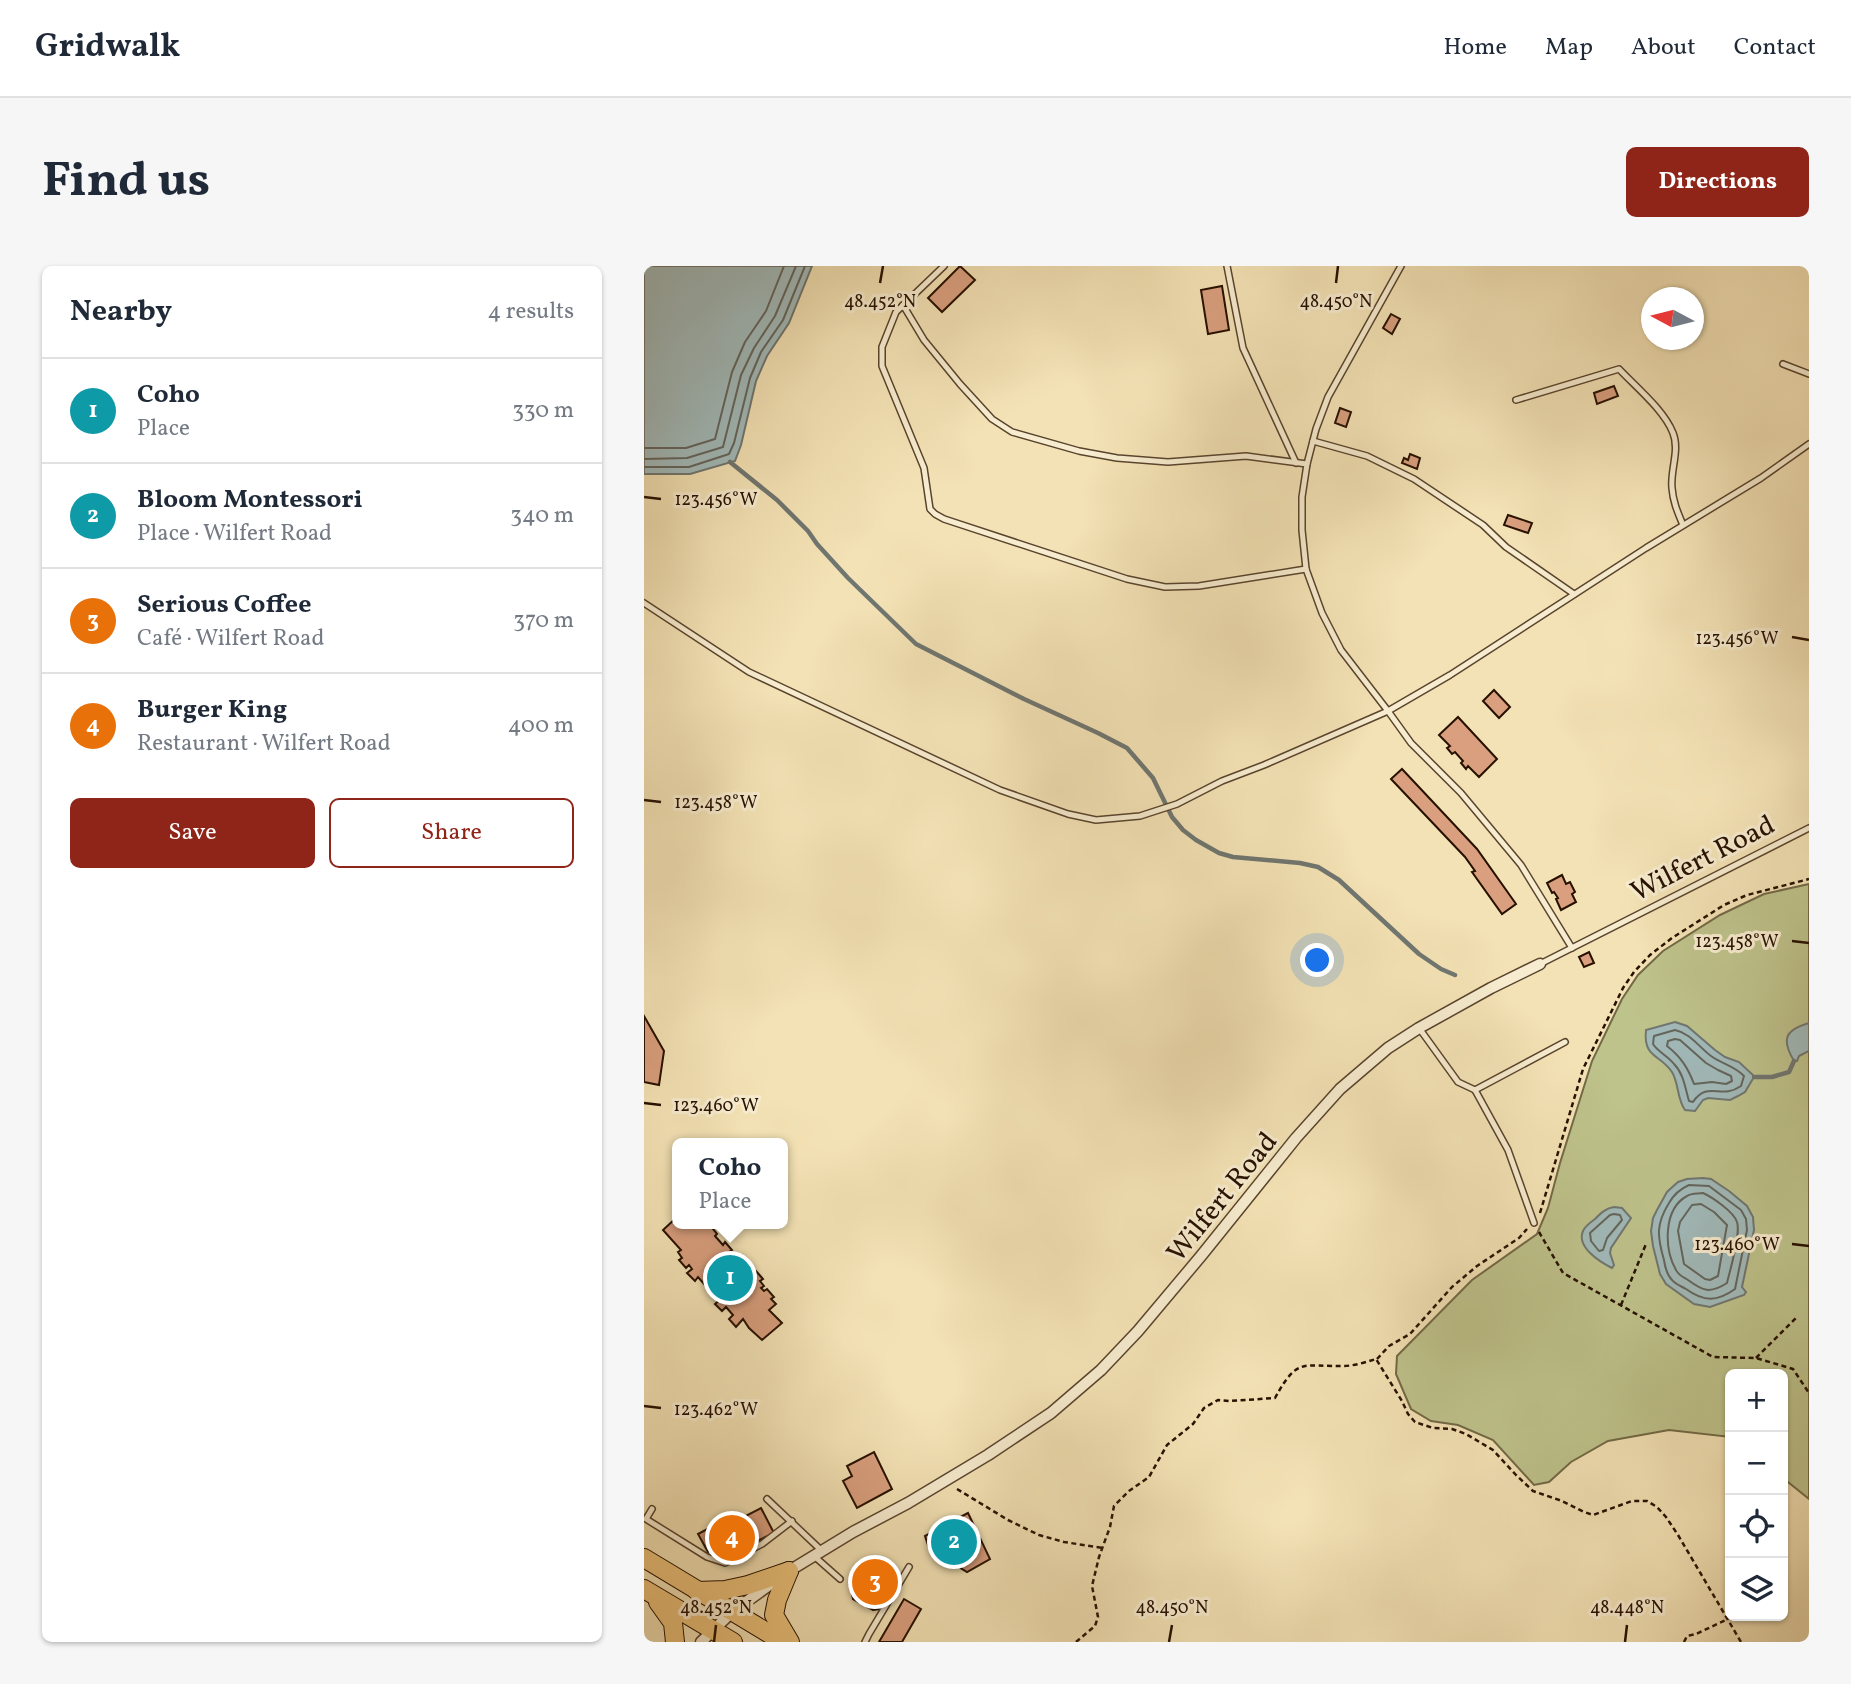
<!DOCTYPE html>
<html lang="en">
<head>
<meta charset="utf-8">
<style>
  :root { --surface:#fff; --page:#f6f6f7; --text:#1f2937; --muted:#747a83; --line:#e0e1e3; --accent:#8f2418 }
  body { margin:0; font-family:Vollkorn,serif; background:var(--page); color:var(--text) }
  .controls { position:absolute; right:21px; bottom:21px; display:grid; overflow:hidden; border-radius:10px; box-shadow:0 2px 5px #0004 }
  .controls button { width:63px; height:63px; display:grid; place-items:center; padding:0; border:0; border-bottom:2px solid var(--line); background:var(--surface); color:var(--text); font:35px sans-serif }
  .compass { position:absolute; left:997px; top:21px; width:63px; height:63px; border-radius:50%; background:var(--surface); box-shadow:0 2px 5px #0004; rotate:277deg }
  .you { position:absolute; left:674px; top:695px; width:24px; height:24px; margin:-18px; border:5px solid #fff; border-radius:50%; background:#1a73e8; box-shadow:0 0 0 10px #1a73e833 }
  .badge { display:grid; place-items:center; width:46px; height:46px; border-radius:50%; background:var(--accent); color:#fff; font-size:23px; font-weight:700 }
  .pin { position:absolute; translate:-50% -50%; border:4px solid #fff; box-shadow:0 2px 7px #0006 }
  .popup { position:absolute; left:28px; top:872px; width:116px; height:91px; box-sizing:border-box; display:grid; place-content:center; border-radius:10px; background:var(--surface); filter:drop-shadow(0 2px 5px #0005); font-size:23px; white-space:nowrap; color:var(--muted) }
  .popup b { font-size:26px; color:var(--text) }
  .popup::after { content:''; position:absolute; left:50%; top:100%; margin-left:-14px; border:14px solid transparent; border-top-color:var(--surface) }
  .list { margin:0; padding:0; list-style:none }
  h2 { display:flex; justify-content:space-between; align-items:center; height:91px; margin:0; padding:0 28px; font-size:30px }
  h2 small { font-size:23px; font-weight:400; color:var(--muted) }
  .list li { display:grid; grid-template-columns:46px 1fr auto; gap:21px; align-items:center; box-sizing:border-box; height:105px; padding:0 28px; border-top:2px solid var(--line) }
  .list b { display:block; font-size:26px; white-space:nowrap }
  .list p { margin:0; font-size:23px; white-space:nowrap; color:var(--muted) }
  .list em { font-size:23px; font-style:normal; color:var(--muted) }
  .actions { display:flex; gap:14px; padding:21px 28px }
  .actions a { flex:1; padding:16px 0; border:2px solid var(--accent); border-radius:10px; text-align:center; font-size:24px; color:var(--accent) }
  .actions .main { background:var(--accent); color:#fff }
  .icon { flex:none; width:38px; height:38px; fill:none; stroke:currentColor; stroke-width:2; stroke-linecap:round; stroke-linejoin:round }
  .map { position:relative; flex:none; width:1165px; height:1376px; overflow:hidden; border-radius:10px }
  header { display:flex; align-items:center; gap:42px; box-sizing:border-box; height:98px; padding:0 35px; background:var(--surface); border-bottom:2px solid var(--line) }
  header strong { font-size:33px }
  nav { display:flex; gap:38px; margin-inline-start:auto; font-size:24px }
  .intro { display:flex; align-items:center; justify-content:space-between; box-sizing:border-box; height:168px; padding:0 42px }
  h1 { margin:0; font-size:49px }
  .button { padding:18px 32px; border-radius:10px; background:var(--accent); color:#fff; font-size:24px; font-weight:700 }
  main { display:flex; gap:42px; padding:0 42px }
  aside { flex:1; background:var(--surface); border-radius:10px; box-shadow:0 2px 5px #0004 }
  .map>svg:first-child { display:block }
  .green { fill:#bec28b; stroke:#726946; stroke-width:2 }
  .water { fill:#a1baba; stroke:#707670; stroke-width:2 }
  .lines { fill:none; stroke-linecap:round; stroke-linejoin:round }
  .shore { stroke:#64655d; stroke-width:2 }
  .stream { stroke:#707670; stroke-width:4.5 }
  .building { fill:#d99f7e; stroke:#261000; stroke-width:2 }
  .service-casing { stroke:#59442d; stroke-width:8 }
  .minor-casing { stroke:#59442d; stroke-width:13 }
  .primary-casing { stroke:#261000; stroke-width:20 }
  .path { stroke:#261000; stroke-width:2.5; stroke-dasharray:5 3.5; stroke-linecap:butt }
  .service { stroke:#f7eccf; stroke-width:5 }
  .minor { stroke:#f7eccf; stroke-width:10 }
  .primary { stroke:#eac17a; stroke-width:18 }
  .ticks { fill:none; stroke:#261000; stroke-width:2.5 }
  .labels { text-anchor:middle; stroke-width:6; stroke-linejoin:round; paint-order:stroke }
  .street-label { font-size:28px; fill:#261000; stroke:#f7eccf }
  .ticks-label { font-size:18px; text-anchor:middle; fill:#261000; stroke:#f7eccf; stroke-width:6; stroke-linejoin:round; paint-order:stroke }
</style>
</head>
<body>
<header>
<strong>Gridwalk</strong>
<nav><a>Home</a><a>Map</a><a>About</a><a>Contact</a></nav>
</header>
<div class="intro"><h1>Find us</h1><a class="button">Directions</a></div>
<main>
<aside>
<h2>Nearby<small>4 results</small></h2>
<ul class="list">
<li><span class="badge" style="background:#0f9aa8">1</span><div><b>Coho</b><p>Place</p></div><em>330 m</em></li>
<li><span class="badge" style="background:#0f9aa8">2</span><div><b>Bloom Montessori</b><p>Place · Wilfert Road</p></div><em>340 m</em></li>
<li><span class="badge" style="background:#e8710a">3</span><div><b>Serious Coffee</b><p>Café · Wilfert Road</p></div><em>370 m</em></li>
<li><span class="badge" style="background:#e8710a">4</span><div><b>Burger King</b><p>Restaurant · Wilfert Road</p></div><em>400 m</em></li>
</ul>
<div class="actions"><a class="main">Save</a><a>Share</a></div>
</aside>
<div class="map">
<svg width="1165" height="1376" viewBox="0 0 1165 1376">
  <rect width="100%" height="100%" fill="#f3e2b5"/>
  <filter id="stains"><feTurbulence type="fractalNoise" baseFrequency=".00286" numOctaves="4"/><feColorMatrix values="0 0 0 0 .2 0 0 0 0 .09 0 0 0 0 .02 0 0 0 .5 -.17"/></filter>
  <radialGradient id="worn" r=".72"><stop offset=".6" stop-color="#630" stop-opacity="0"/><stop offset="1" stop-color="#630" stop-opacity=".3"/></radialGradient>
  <path class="green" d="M1165,618v615l-26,-21v-104h-53v63l-61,-7 -61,11 -37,21 -22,20 -15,3 -41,-45 -35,-15 -27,-4 -20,-12 -15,-35 1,-18 75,-76 65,-46 11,-26 12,-45 32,-102 30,-62 16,-24 25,-24 57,-36 44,-21z"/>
  <g class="water">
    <path d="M0,0h168l-23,57 -22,33 -11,25 -15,64 -6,16 -45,13h-46z"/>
    <path d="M1031,756l12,4 28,24 10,7 14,5 14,13 1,2 -9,15 -7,4 -8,4 -22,-2 -5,2 -8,11 -10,-1c-8,-11 -6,-26 -13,-38 -12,-18 -29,-14 -26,-42z"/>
    <path d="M1165,757v28l-10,5 -2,5h-3c-13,-22 -9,-31 15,-38z"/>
    <path d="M1059,912l8,1 18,12 18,15 6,11 1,13 -12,57 4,5 -2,3 -34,12 -16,-3 -28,-20 -6,-10 -7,-28 -2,-15 2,-13 4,-8 10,-18 11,-10 9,-3z"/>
    <path d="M970,941l8,1 9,10 -20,30 -1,5 4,12 -2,3c-12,-6 -36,-21 -29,-37 2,-5 8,-9 12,-12 6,-6 11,-11 19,-12z"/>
  </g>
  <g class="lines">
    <g class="shore">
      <path d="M0,182h42l29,-9 17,-67 13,-30 21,-31 18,-45"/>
      <path d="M0,193l43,-1 36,-11 18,-72 13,-27 21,-32 21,-50"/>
      <path d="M0,201h45l40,-13 5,-11 16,-65 11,-26 22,-32 22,-54"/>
      <path d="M1031,764c15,3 24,17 36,26 11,8 24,10 33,20l-3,10c-20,14 -33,-6 -48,16l-4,-1c-4,-13 -5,-27 -15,-37 -6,-8 -16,-12 -21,-20l1,-8z"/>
      <path d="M1031,773l5,1 26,23 12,7 13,6 1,5 -6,3 -14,-2 -18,2c-6,-16 -13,-27 -27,-38l1,-5z"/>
      <path d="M1045,919l20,1 32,24 5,9 1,11 -12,59c-18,13 -31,13 -49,0 -5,-3 -11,-5 -14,-9 -5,-5 -7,-13 -8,-20 -7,-24 -8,-36 5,-57 5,-9 11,-14 20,-18z"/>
      <path d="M1059,927c9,4 31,19 34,29 4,12 -7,48 -10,61 -17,11 -24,8 -39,-3 -5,-3 -10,-5 -12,-10 -12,-21 -13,-61 11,-74 4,-3 11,-2 16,-3z"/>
      <path d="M1057,938l13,8 13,13 -9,51 -8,4 -5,-1 -21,-15 -6,-33 2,-9 12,-17z"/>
      <path d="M970,948l6,1 2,5 -15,18 -4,12 -4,1 -8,-10 -1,-8 20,-18z"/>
    </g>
    <g class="stream">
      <path d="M86,196l47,38 31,31 9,13 31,34 68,66 108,55 74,34 29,15 26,30 19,39 11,13 13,10 23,13 14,4 67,6 18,4 21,13 80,74 22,15 14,6"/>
      <path d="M1110,811h18l17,-5 5,-11"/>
    </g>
  </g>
  <g class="building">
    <path d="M316,0l15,14 -33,32 -14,-14z"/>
    <path d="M578,20l7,44 -21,4 -7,-44z"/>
    <path d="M747,48l9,5 -8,15 -9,-6z"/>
    <path d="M970,120l4,10 -21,8 -3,-11z"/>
    <path d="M696,142l11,4 -5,15 -11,-4z"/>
    <path d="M766,188l10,4 -3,11 -15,-6 2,-5 4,2z"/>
    <path d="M864,249l24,8 -4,10 -24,-8z"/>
    <path d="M850,424l16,17 -11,11 -16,-17z"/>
    <path d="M814,451l39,42 -18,18 -11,-11 -2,3 -5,-6 2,-2 -8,-9 -3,2 -5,-6 3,-2 -11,-11z"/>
    <path d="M758,503l75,80 39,55 -14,10 -30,-42 3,-1 -10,-14 -74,-78z"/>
    <path d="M918,609l4,9 4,-2 5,10 -3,2 4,8 -15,8 -5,-11 2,-1 -4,-6 -2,1 -5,-10z"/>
    <path d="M945,686l5,11 -10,4 -5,-10z"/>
    <path d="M0,750l20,35 -5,34 -15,-3z"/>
    <path d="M33,951l1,7h25l3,3 3,-3 8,10 -2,2 8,9 2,-3 7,8 -3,2 3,3 2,-2 4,5 4,-3 12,14 -3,2 2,2 3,-2 7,8 -3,2 4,5 -3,2 3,3 3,-2 7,8 -3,2 5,5 -7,6 13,13 -20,17 -13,-12 -6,-9 -7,8 -7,-8 4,-4 -7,-8 -4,4 -7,-7 7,-6 -4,-5 2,-2 -3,-3 -5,5 -14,-16 -3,4 -8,-8 5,-4 -3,-4 -3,3 -7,-8 3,-2 -4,-6 3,-2 -18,-20z"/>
    <path d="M230,1186l18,37 -35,19 -14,-27 9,-5 -5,-10z"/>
    <path d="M117,1242l13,25 -19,9 2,4 -22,11 -1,-2 -13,6 -6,-12 -7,3 -10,-18 19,-10 2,4 9,-4 4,-8 6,4z"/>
    <path d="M324,1247l22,46 -23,13 -38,-24 -4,-12z"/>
    <path d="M229,1297l21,13 -6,16 -9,17 -6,1 -20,-11 -1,-6 10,-17 4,-1z"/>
    <path d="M260,1333l17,10 -19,33h-23z"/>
  </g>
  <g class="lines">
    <g class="service-casing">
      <g id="service">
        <path d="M300,0l-48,46 -14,35v19l42,102 6,41 5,5 9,5 183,60 38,8 34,-1 107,-17"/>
        <path d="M583,0l16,82 53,115"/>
        <path d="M757,0l-73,131 -12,32 -9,35 -5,33v33l4,39 16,44 19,37 47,61 62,-36 196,-127 115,-70 48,-34"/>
        <path d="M259,39l21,35 36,44 32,35 20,13 67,19 38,7 51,4 78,-6 61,8"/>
        <path d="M1139,98l26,10"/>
        <path d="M872,134l103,-31c17,18 45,41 54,64 7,17 -3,38 -1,55 1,14 6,25 11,37"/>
        <path d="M669,175l54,15 47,23 69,46 23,22 68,47"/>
        <path d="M0,337l105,69 251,118 68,24 28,6 44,-4 37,-12 45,-23 42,-16 124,-54 23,32 50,50 60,72 51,83"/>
        <path d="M896,698l269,-136"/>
        <path d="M775,762l39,54 17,8 33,60 26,73"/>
        <path d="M831,824l90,-48"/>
        <path d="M123,1233l55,52"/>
        <path d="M8,1243l-6,10 61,38 18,6 37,-19 30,-23"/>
        <path d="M170,1290l26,23"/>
        <path d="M221,1376l4,-8 40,-67"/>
      </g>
    </g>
    <g class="minor-casing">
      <path id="minor" d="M57,1376l31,-30 57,-41 64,-39 55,-29 80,-48 63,-42 50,-43 37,-39 63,-75 95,-118 44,-49 48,-41 31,-20 72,-40 49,-24"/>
    </g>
    <g class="primary-casing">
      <g id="primary">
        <path d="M0,1292l139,84"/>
        <path d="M145,1305l-12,29 -3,15 16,27"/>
        <path d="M0,1323l89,53"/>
        <path d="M53,1325l28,-1 23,-5 41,-14"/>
        <path d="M14,1336l15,21 2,19"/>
      </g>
    </g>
    <g class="path">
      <path d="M896,947l43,-144 40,-81 11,-16 16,-17 22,-17 52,-33 23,-10 62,-16"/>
      <path d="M895,966l24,41 150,84 43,1 37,11 16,24"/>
      <path d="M977,1039l25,-61"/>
      <path d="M1112,1092l42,-42"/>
      <path d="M733,1093l12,-13 21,-12 42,-47 25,-21 42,-28 8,-9"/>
      <path d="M313,1223l51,31 31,15 25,7 39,6"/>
      <path d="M432,1376l19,-16 3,-9 -6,-31 7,-29 11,-30 4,-21 15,-15 20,-14 18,-32 26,-21 11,-16 14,-8 12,1 45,-3c23,-42 28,-31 68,-32 11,0 23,-4 33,-7l26,42 6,13 7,8 18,6 19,1 14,5 27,16 23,25 17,16 29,10 22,11 9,3 39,-14h15l10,6 9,10 12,18 63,107"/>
      <path d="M1040,1376l3,-6 9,-2 32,-15"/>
    </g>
    <use href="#service" class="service"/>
    <use href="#minor" class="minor"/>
    <use href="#primary" class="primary"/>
  </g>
  <path class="ticks" d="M236,17l3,-17M692,17l2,-17M0,231l17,2M1148,371l17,3M0,534l17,2M1148,675l17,2M0,837l17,2M1148,978l17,2M0,1140l17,2M70,1376l2,-17M525,1376l3,-17M981,1376l2,-17"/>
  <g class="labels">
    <g class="street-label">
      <text transform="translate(1058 591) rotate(-27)" y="10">Wilfert Road</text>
      <text transform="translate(577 930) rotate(-51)" y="10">Wilfert Road</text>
    </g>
  </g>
  <g class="ticks-label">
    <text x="236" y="41">48.452°N</text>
    <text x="692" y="41">48.450°N</text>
    <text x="72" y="239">123.456°W</text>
    <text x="1093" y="378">123.456°W</text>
    <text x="72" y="542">123.458°W</text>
    <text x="1093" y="681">123.458°W</text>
    <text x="72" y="845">123.460°W</text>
    <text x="1093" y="984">123.460°W</text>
    <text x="72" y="1149">123.462°W</text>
    <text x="72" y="1347">48.452°N</text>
    <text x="528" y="1347">48.450°N</text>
    <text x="983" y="1347">48.448°N</text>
  </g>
  <rect width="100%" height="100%" filter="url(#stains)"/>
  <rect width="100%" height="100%" fill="url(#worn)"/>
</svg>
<div class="controls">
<button>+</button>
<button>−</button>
<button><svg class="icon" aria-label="locate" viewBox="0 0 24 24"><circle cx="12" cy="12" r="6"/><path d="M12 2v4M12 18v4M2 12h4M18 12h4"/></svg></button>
<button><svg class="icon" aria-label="layers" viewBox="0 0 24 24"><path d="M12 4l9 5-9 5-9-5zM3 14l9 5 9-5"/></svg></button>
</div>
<svg class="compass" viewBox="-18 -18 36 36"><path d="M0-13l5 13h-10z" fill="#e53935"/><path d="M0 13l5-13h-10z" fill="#747a83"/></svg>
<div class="you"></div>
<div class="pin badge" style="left:86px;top:1012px;background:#0f9aa8">1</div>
<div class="popup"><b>Coho</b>Place</div>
<div class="pin badge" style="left:310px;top:1276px;background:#0f9aa8">2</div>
<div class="pin badge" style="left:231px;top:1316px;background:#e8710a">3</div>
<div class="pin badge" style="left:88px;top:1272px;background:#e8710a">4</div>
</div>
</main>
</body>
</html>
